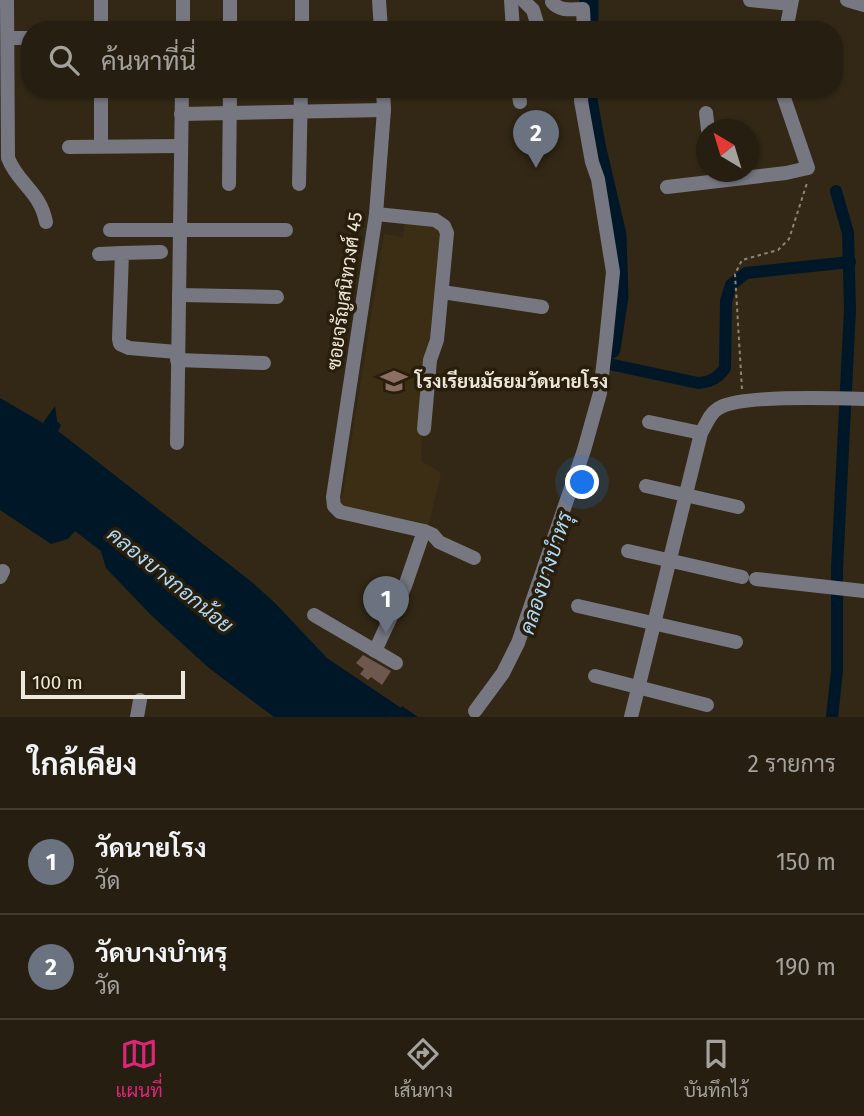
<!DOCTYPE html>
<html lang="th">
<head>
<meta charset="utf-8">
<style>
  :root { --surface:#261e10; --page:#2e2719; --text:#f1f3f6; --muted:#a4a29f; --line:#423c30; --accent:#db2777 }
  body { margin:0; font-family:"Fira Sans",Sarabun,sans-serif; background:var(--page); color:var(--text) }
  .compass { position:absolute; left:696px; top:119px; width:63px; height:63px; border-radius:50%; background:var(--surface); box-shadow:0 2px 5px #0004; rotate:322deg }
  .scale { position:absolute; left:21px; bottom:18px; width:164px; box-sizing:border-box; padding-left:7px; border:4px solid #eee7db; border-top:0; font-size:19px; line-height:24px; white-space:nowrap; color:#eee7db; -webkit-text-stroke:5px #281e0b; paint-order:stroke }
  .you { position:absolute; left:583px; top:483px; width:24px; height:24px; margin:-18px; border:5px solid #fff; border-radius:50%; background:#1a73e8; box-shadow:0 0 0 10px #1a73e833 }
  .badge { display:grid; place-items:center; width:46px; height:46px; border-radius:50%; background:var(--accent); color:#fff; font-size:23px; font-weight:700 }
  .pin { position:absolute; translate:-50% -58px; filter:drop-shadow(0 2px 4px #0008) }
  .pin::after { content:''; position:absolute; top:37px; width:24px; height:21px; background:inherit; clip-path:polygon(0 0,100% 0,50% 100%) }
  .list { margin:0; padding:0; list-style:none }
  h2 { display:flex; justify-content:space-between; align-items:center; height:91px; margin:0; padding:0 28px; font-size:30px }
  h2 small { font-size:23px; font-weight:400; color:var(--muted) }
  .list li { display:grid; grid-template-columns:46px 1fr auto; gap:21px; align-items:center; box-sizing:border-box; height:105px; padding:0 28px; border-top:2px solid var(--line) }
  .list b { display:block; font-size:26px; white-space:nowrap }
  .list p { margin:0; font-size:23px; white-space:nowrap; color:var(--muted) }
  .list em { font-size:23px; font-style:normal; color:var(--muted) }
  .icon { flex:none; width:38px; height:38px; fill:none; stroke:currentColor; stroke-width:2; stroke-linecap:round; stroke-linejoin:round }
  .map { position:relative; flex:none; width:864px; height:717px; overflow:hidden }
  .search { position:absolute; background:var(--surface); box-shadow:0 2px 5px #0004; left:21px; right:21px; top:21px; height:77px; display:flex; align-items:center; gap:18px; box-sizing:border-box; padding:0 24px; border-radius:28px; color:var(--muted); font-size:26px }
  .sheet { height:301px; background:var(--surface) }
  nav { display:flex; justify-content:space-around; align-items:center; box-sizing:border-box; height:98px; border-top:2px solid var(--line); background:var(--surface); font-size:19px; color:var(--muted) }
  nav a { display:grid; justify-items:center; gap:4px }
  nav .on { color:var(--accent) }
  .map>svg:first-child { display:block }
  .built { fill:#3b2e14 }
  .water { fill:#001727 }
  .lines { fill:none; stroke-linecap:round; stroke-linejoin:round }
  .canal { stroke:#001727; stroke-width:12 }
  .river { stroke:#001727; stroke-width:19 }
  .building { fill:#6e574d }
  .path { stroke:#8e8576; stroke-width:2; stroke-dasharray:3.5 3.5; stroke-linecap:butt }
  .minor { stroke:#767781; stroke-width:14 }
  .labels { text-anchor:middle; stroke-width:7; stroke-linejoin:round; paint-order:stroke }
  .street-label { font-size:19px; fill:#eee7db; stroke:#281e0b }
  .poi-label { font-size:19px; font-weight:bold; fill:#eee7db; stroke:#281e0b; text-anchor:start }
  .water-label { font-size:21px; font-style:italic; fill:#add8f7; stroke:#281e0b }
</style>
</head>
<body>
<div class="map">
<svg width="864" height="717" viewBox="0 0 864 717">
  <rect width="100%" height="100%" fill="#322815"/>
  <path class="built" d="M405,220l33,4 6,8 -22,198 -1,31 20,12 -12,51 -88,-17 43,-273 19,3z"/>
  <path class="water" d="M0,398l43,25 12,-17 2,15 4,4 -3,6 195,152 22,20 52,55 74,50 1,-2 16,11h-144l-65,-49 -58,-53 -45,-47 -5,-17 -26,-20 -7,8 -17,5 -51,-34z"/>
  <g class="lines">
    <g class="canal">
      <path d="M609,364l89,19c13,-1 20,-5 27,-15l1,-67 5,-16 15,-12 104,-11"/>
      <path d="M832,717l5,-46v-102l13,-260 -2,-76 -12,-42"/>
    </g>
    <g class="river">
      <path d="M589,30v-30"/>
      <path d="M586,89l10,56 21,90 2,61 -8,53"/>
    </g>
  </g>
  <path class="building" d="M363,655l28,16 -9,14 -11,-8 -3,3 -8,-6 4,-5 -8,-6z"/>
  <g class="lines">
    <path class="path" d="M742,389l-7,-115 7,-14 36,-10 11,-11 18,-56"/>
    <g class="minor">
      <path d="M0,0h7l1,158c10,26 32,33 38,64"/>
      <path d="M379,0l2,30"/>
      <path d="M511,0l2,30"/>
      <path d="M523,0l10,10 6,20"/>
      <path d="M750,0l41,4"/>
      <path d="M847,0l17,5"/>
      <path d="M552,2c8,10 20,7 31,7l1,21"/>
      <path d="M101,30v-30"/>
      <path d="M183,30v-30"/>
      <path d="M230,30v-30"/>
      <path d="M302,30v-30"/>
      <path d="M786,30l6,-30"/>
      <path d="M8,38h22"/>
      <path d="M518,89l2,13"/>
      <path d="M706,113l2,17"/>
      <path d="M181,114l203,-4"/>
      <path d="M101,146v-57"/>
      <path d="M69,147l112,-1"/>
      <path d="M229,184l1,-95"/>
      <path d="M299,184l2,-95"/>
      <path d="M667,187l119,-14 22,-5 -27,-79"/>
      <path d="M376,214l59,6 9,6 3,7 -10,107 -7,20 -6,69"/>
      <path d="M110,230h176"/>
      <path d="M161,252l-39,1 -3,86 1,5 9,4 48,4"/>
      <path d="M99,254l23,-1"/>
      <path d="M442,292l100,15"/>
      <path d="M179,295l98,2"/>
      <path d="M177,360l87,3"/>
      <path d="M649,422l52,11"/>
      <path d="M177,443l5,-354"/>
      <path d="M646,486l92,21"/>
      <path d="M424,531l9,4 6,7 35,16"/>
      <path d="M628,551l114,26"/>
      <path d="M0,577l3,-6"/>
      <path d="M756,579l108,12"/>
      <path d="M578,606l158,36"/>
      <path d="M314,615l82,48"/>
      <path d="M375,651l30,-65 19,-55 -84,-19 -6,-6 -1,-9 43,-283 8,-104 -1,-21"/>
      <path d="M595,676l112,29"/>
      <path d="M475,711l28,-38 15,-30 66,-193 16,-57 6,-52 7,-69 -15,-93 -6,-17 -11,-61 1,-12"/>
      <path d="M137,717l3,-17"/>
      <path d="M631,717l70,-284c6,-10 9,-21 20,-26 23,-12 114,-9 143,-8"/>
    </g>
  </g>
  <defs>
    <g id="school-bare" transform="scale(2.1)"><path d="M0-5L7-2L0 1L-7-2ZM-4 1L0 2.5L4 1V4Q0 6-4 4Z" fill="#8d6e63" stroke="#281e0b" stroke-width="2.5" paint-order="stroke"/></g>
  </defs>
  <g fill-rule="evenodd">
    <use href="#school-bare" x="394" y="381"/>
  </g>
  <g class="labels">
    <g class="street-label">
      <text transform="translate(344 291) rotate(-82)" y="7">ซอยจรัญสนิทวงศ์ 45</text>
    </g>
    <g class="poi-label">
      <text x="415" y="388">โรงเรียนมัธยมวัดนายโรง</text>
    </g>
    <g class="water-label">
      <text transform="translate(546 573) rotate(-72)" y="7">คลองบางบำหรุ</text>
      <text transform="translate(170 580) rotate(39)" y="7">คลองบางกอกน้อย</text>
    </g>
  </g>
</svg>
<svg class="compass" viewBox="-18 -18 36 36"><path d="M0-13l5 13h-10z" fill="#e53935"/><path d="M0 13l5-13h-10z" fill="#a4a29f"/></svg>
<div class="scale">100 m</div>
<div class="you"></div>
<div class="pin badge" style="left:386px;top:634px;background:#6b7280">1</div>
<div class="pin badge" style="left:536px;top:168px;background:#6b7280">2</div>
<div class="search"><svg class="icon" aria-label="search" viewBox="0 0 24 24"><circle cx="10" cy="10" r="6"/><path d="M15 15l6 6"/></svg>ค้นหาที่นี่</div>
</div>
<section class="sheet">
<h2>ใกล้เคียง<small>2 รายการ</small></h2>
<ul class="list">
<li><span class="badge" style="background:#6b7280">1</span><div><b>วัดนายโรง</b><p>วัด</p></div><em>150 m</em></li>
<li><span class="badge" style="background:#6b7280">2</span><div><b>วัดบางบำหรุ</b><p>วัด</p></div><em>190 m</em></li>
</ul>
</section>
<nav>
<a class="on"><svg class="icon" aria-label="map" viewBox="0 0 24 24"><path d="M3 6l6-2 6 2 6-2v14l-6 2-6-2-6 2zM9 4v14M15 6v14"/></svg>แผนที่</a>
<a><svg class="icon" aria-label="directions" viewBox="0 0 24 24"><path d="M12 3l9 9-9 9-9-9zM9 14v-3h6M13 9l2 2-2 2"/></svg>เส้นทาง</a>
<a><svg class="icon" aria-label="saved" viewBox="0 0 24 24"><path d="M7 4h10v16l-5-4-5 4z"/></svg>บันทึกไว้</a>
</nav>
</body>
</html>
